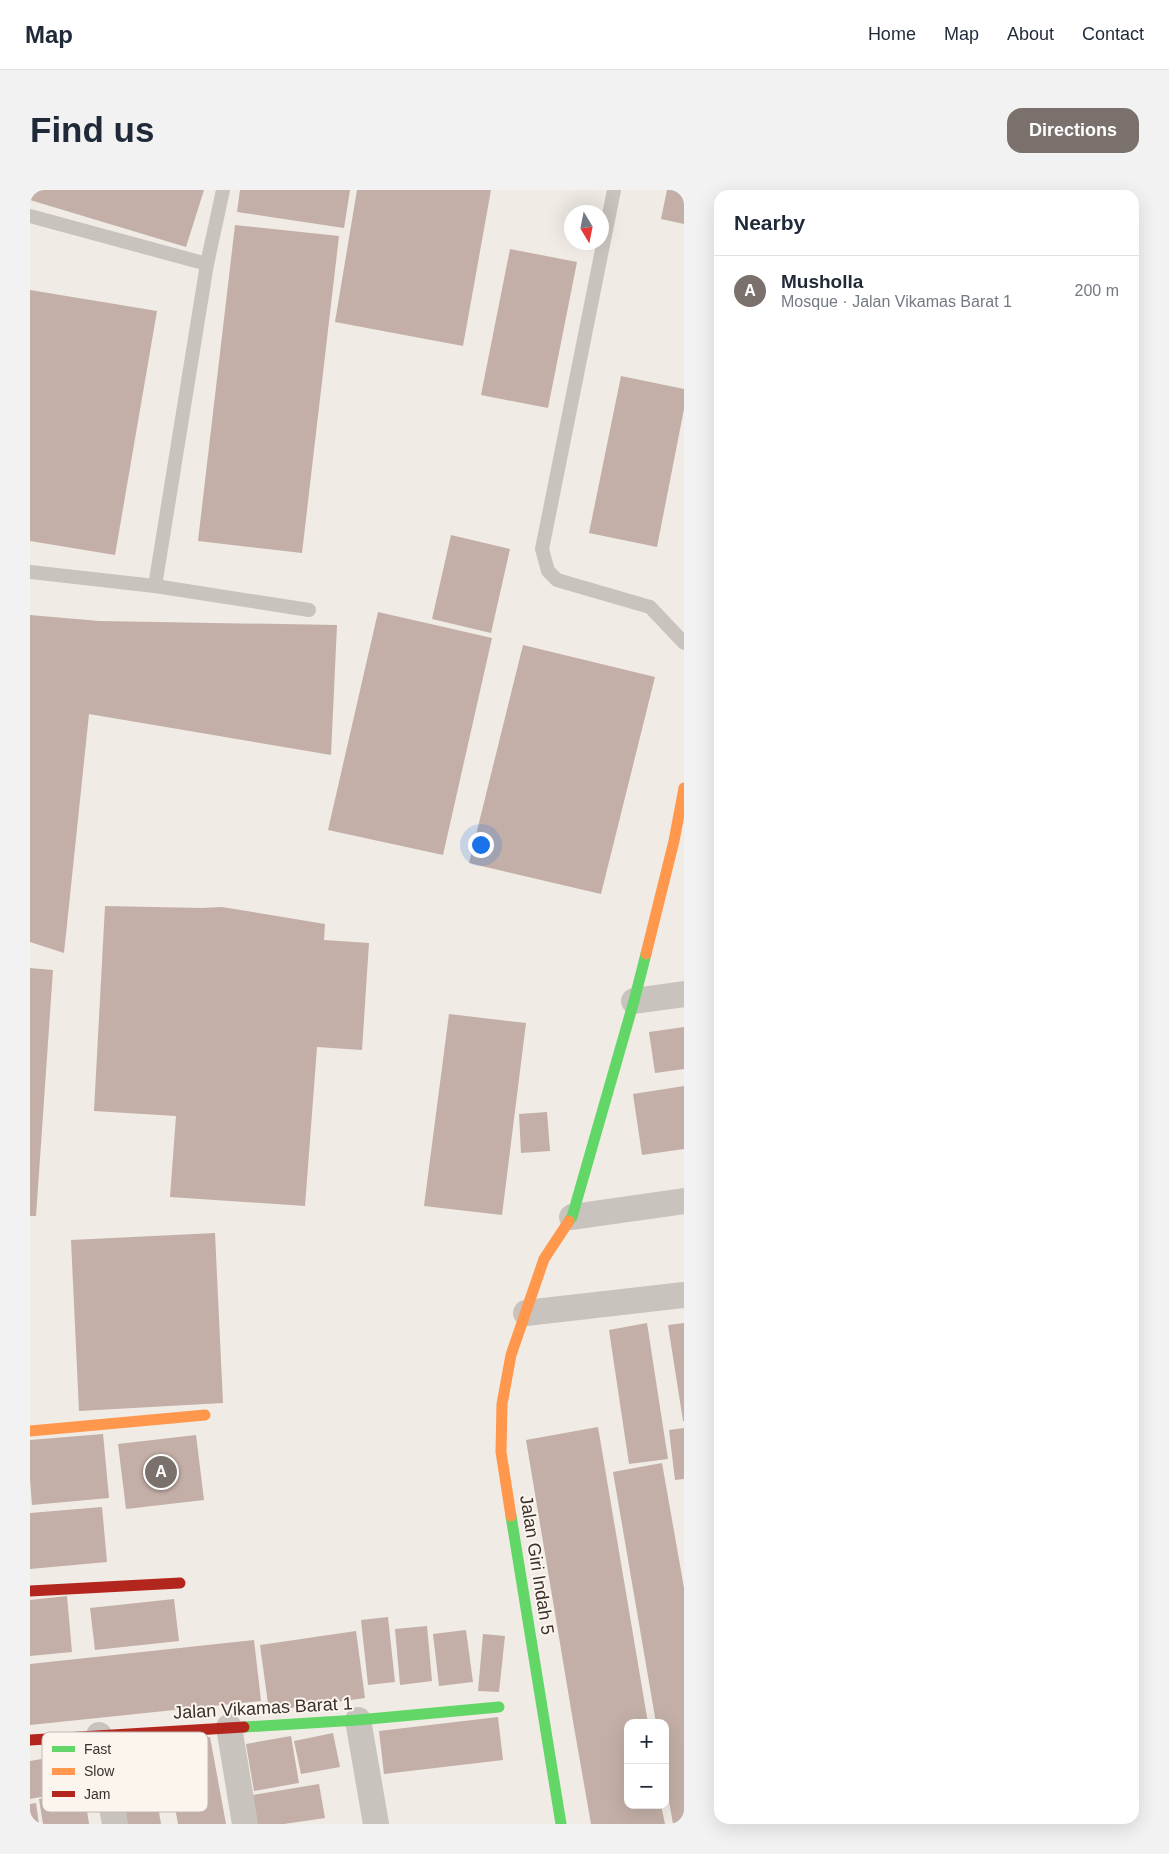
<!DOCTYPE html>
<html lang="en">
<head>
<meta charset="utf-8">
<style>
  :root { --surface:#fff; --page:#f2f2f3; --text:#1f2937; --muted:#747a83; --line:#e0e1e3; --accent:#7a716c }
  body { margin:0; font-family:Arial,sans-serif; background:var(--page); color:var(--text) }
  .controls { position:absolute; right:15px; bottom:15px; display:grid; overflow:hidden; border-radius:10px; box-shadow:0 5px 20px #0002 }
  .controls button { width:45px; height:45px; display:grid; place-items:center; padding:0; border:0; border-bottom:1px solid var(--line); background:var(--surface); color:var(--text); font:25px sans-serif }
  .compass { position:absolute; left:534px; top:15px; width:45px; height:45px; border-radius:50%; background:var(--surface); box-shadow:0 5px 20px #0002; rotate:170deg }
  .you { position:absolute; left:450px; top:654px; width:18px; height:18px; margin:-12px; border:4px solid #fff; border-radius:50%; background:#1a73e8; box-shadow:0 0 0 8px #1a73e833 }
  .badge { display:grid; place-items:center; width:32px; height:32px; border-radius:50%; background:var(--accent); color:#fff; font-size:16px; font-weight:700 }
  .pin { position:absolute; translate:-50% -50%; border:2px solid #fff; box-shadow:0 1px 5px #0006 }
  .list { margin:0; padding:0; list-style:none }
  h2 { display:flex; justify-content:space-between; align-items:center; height:65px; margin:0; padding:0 20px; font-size:21px }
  h2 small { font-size:16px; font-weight:400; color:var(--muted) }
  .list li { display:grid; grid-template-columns:32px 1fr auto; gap:15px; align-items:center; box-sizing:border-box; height:70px; padding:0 20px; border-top:1px solid var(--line) }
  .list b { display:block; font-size:19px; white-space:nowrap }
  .list p { margin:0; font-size:16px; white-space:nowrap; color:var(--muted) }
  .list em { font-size:16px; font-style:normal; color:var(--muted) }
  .map { position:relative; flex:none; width:654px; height:1634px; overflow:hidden; border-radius:15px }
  header { display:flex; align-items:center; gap:30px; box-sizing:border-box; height:70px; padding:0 25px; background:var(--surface); border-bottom:1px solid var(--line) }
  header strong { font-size:24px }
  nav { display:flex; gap:28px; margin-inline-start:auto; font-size:18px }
  .intro { display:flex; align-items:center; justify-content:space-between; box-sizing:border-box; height:120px; padding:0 30px }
  h1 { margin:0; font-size:35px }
  .button { padding:12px 22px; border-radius:15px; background:var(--accent); color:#fff; font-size:18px; font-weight:700 }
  main { display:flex; gap:30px; padding:0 30px }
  aside { flex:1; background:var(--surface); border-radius:15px; box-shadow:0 5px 20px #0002 }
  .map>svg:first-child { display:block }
  .building { fill:#c3afa7 }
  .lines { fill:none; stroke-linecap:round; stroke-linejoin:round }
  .lane { stroke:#c9c3be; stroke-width:14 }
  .street { stroke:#c9c3be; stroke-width:26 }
  .fast { stroke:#63d668; stroke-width:11 }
  .slow { stroke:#ff974d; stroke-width:11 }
  .jam { stroke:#b3261e; stroke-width:11 }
  .labels { text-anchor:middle; stroke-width:4; stroke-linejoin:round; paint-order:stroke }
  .street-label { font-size:18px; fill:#3b302b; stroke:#fbf5ee }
  .key { fill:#fbf5ee; stroke:#c1bab4; stroke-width:1 }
  .key-label { font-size:14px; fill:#3b302b }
</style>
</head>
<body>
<header>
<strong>Map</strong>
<nav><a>Home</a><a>Map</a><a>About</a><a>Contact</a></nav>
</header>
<div class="intro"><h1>Find us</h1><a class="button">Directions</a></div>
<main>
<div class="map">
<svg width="654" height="1634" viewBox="0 0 654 1634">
  <rect width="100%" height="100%" fill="#f0ebe5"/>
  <g class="building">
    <path d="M0,0h174l-18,57 -156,-47z"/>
    <path d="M210,0h110l-6,38 -107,-16z"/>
    <path d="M327,0h134l-28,156 -128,-24z"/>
    <path d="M637,0h17v34l-23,-5z"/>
    <path d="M205,35l104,11 -37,317 -104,-12z"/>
    <path d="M480,59l67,13 -29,146 -67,-13z"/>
    <path d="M0,100l127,21 -42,244 -85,-14z"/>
    <path d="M591,186l63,13v20l-27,138 -68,-14z"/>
    <path d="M421,345l59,14 -19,84 -59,-14z"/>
    <path d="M348,422l114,26 -49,217 -115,-25z"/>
    <path d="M0,425l69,6 238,4 -6,130 -242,-41 -25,239 -34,-11z"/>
    <path d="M493,455l132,32 -54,217 -132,-31z"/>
    <path d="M75,716l97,2 20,-1 103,17 -1,16 45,3 -7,107 -45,-3 -12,159 -135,-9 6,-81 -82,-5z"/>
    <path d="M0,778l23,2 -17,246h-6z"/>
    <path d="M419,824l77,9 -24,192 -78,-9z"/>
    <path d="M654,837v42l-29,4 -6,-41z"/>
    <path d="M654,896v63l-42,6 -9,-61z"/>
    <path d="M517,922l3,39 -29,2 -2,-39z"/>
    <path d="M185,1043l8,170 -144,8 -8,-171z"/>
    <path d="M617,1133l21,136 -39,5 -20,-134z"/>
    <path d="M654,1133v98h-1l-15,-96z"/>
    <path d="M568,1237l50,296h-20v82h33l4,19h-74l-17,-97 -48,-287z"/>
    <path d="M654,1238v51l-9,1 -6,-50z"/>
    <path d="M73,1244l6,64 -77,7 -2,-26v-39z"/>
    <path d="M166,1245l8,65 -78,9 -8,-65z"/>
    <path d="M632,1273l22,125v236h-11l-8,-45v-56h-9l-43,-251z"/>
    <path d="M72,1317l5,55 -77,7v-56z"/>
    <path d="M37,1406l5,56 -42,4v-56z"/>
    <path d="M144,1409l5,42 -84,9 -5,-42z"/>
    <path d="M358,1427l7,65 -27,3 -7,-65z"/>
    <path d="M397,1436l5,55 -32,4 -5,-56z"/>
    <path d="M436,1440l7,52 -34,4 -6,-52z"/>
    <path d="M326,1441l9,67 -96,13 -9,-66z"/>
    <path d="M453,1444l22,2 -6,56 -21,-1z"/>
    <path d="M224,1450l7,61 -231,24v-61z"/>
    <path d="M468,1527l5,43 -119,14 -5,-43z"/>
    <path d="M303,1543l7,34 -39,7 -7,-33z"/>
    <path d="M261,1546l8,47 -45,8 -8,-47z"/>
    <path d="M180,1547l16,87h-48l-14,-78z"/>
    <path d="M118,1557l13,77h-39l-12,-70z"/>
    <path d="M40,1564l7,36 -47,9v-38z"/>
    <path d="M289,1594l6,34 -41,6h-32l-5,-28z"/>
    <path d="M54,1601l5,33h-46l-4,-25z"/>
    <path d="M6,1613l3,21h-9v-20z"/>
  </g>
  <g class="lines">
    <g class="lane">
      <path d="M584,0l-72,359 6,22 9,9 93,27 34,36"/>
      <path d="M0,26l177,48"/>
      <path d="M0,382l125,14 154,24"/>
      <path d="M125,396l52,-322 16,-74"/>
    </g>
    <g class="street">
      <path d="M604,811l50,-7"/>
      <path d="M542,1027l112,-16"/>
      <path d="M496,1123l158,-18"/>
      <path d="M328,1530l18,104"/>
      <path d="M199,1537l16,97"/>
      <path d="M69,1545l16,89"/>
    </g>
    <g class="fast">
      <path d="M539,1031l3,-4 62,-216 12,-47"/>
      <path d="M481,1326l50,308"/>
      <path d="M214,1537l114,-7 141,-13"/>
    </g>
    <g class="slow">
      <path d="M616,764l28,-113 10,-53"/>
      <path d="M0,1241l175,-16"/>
      <path d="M481,1326l-10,-64 1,-48 9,-49 33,-96 25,-38"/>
    </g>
    <g class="jam">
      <path d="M0,1401l150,-8"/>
      <path d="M0,1550l214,-13"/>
    </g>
  </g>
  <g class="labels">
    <g class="street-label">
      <text transform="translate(507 1375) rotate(81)" y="6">Jalan Giri Indah 5</text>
      <text transform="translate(233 1518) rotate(-3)" y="6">Jalan Vikamas Barat 1</text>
    </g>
  </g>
  <rect x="12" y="1542" width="166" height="80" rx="8" class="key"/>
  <rect x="22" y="1556" width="23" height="6" fill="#63d668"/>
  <rect x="22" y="1578" width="23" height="7" fill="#ff974d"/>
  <rect x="22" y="1601" width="23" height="6" fill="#b3261e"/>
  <g class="key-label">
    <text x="54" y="1564">Fast</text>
    <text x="54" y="1586">Slow</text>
    <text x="54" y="1609">Jam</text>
  </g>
</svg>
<div class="controls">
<button>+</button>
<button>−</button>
</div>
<svg class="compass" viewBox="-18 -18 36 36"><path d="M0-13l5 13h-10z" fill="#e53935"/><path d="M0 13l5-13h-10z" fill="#747a83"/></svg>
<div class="you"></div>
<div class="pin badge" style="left:131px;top:1282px">A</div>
</div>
<aside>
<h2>Nearby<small></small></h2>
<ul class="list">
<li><span class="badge">A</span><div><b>Musholla</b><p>Mosque · Jalan Vikamas Barat 1</p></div><em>200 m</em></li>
</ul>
</aside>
</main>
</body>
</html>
